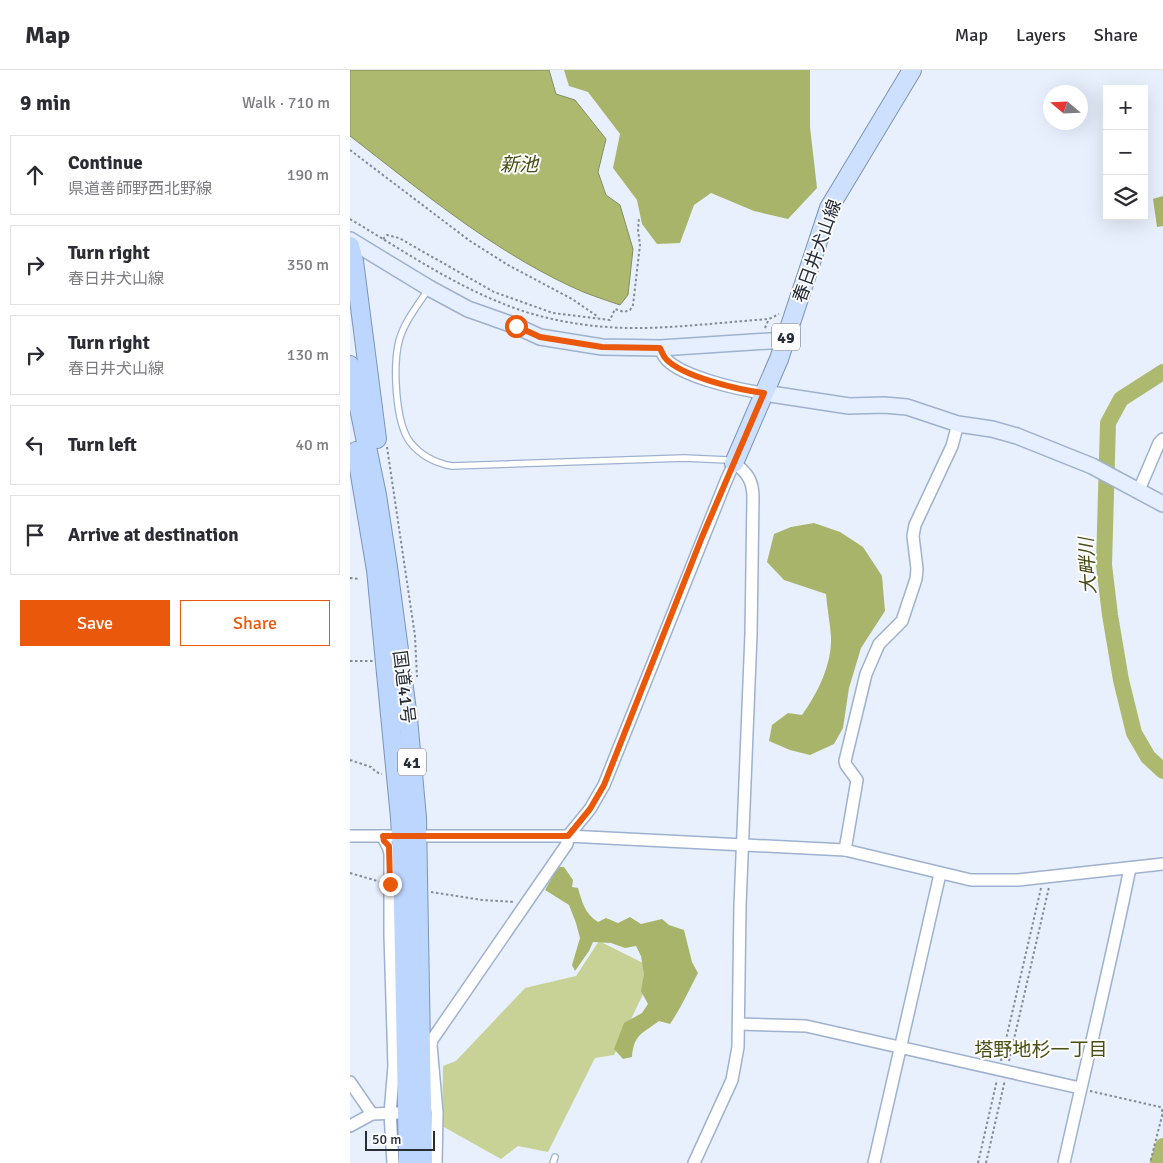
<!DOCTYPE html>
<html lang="en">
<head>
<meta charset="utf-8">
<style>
  :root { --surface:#fff; --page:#f2f2f3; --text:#2b2b33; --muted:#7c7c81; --line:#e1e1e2; --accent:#ea580c }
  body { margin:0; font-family:Signika,"Noto Sans JP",sans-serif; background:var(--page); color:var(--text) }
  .controls { position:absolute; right:15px; top:15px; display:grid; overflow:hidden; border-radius:0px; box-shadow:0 5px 20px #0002 }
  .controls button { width:45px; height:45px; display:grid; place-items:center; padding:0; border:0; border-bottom:1px solid var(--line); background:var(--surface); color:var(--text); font:25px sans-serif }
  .compass { position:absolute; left:693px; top:15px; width:45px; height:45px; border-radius:50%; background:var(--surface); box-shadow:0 5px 20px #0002; rotate:289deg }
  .scale { position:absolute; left:15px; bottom:12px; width:70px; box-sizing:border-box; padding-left:5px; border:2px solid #262d39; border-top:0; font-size:14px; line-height:18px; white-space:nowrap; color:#262d39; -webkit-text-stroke:4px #fdfdfd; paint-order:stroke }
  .stop { position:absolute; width:15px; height:15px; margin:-11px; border:4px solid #ea580c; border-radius:50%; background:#fff }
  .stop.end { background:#ea580c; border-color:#fff; box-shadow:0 1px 5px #0008 }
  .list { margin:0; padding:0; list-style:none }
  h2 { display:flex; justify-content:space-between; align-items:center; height:65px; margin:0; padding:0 20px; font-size:21px }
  h2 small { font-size:16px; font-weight:400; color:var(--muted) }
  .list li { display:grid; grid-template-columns:32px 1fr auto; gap:15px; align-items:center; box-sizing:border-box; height:80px; margin:0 10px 10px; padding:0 10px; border:1px solid var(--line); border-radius:0px }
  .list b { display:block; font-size:19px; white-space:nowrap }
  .list p { margin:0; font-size:16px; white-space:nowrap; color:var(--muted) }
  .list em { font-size:16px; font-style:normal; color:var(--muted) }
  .actions { display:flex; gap:10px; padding:15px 20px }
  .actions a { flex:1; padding:11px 0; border:1px solid var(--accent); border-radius:0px; text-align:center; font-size:18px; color:var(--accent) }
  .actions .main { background:var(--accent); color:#fff }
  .icon { flex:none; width:28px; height:28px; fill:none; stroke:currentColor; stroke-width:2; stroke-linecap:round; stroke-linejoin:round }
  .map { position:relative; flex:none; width:813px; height:1093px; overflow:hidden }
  header { display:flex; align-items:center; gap:30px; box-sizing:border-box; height:70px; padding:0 25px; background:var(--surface); border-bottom:1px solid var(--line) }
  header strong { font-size:24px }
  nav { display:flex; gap:28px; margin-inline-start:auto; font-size:18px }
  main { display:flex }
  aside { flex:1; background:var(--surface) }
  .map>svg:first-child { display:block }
  .green { fill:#c8d297 }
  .forest { fill:#a8b469 }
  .water { fill:#adb96e; stroke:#848f5e }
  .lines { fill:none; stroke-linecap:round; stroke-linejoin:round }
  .river { stroke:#adb96e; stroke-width:16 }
  .service-casing { stroke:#9eb1cf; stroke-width:8 }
  .minor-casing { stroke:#9eb1cf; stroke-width:14 }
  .secondary-casing { stroke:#9eb1cf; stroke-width:18 }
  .primary-casing { stroke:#7c94b9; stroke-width:20 }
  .trunk-casing { stroke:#7c94b9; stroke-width:20 }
  .path { stroke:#838b97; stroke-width:2; stroke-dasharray:2.5 2.5; stroke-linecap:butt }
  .service { stroke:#fff; stroke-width:5.5 }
  .minor { stroke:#fff; stroke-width:11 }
  .secondary { stroke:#e6efff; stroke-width:15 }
  .primary { stroke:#cde0fe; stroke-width:18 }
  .trunk { stroke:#bcd6fe; stroke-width:18 }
  .route { stroke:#ea580c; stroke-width:6 }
  .labels { text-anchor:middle; stroke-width:4; stroke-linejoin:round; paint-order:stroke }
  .shield { fill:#fdfdfd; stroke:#666b74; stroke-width:1 }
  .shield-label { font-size:16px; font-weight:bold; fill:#262d39 }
  .street-label { font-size:18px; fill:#262d39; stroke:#fdfdfd }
  .water-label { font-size:19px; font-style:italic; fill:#444a12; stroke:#fdfdfd }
  .neighbourhood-label { font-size:19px; fill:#484f15; stroke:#fdfdfd }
</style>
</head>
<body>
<header>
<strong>Map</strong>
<nav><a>Map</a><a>Layers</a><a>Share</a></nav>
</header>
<main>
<aside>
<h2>9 min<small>Walk · 710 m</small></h2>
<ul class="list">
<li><svg class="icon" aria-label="ahead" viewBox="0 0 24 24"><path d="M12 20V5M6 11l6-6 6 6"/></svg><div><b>Continue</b><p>県道善師野西北野線</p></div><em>190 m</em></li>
<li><svg class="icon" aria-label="right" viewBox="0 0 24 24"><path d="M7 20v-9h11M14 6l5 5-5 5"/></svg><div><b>Turn right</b><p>春日井犬山線</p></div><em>350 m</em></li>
<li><svg class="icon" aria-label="right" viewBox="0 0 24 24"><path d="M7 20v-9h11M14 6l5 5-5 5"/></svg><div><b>Turn right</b><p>春日井犬山線</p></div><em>130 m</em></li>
<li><svg class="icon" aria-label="left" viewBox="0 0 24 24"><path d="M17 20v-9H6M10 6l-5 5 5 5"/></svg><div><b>Turn left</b></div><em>40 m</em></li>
<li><svg class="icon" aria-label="arrive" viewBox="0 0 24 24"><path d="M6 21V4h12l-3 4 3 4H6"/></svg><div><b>Arrive at destination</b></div></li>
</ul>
<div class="actions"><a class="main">Save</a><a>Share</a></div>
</aside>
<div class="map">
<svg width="813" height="1093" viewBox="0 0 813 1093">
  <rect width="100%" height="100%" fill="#e8f0fd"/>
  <path class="green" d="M249,871l56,28 -41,86 -19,3 -47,94 -30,-6 -17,13 -59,-33 1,-60 13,-5 69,-73 51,-12z"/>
  <g class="forest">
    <path d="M214,0h246v57l7,61 -29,31 -34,-8 -43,-18 -17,12 -14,38 -23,1 -15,-20 -5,-24 -24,-32 7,-34 -32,-42 -19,-6z"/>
    <path d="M813,126v30l-6,1 -4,-28z"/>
    <path d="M464,453l26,9 23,15 19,29 3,35 -24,37 -12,40 -6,40 -9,16 -24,11 -20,-5 -21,-9 3,-16 16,-12 14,2c16,-22 30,-51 29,-78 -1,-15 -4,-29 -5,-43l-42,-14 -17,-18 7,-28 17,-7z"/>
    <path d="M208,797h6l9,13 -1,7 6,1c4,14 7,26 20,34l8,-4 12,5 12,-6 11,7 21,-5 7,6 15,5 8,32 6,11c-9,17 -17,35 -28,51l-11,-3c-17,13 -25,13 -27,36l-9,2 -9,-10 10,-26 18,-10 6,-9 -7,-13 3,-17 -3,-18 -5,-10 -11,2 -14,-5 -18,-1 -4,9 -14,20 -3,-6 8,-27 -4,-15 -7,-18 -24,-15z"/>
  </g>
  <path class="water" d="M0,0h199l7,24 19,6 31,39 -8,33 8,23 14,10 13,44 -5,46 -8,10c-17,-6 -34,-11 -50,-19 -81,-38 -150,-96 -220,-150z"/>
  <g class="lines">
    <g class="river">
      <path d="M813,302l-42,27 -13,24 -4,142 6,50 11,65 13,53 14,24 15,14"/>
      <path d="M808,1093l5,-17"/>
    </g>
    <g class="service-casing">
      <g id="service">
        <path d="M79,218c-11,17 -25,34 -30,53 -6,24 -4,81 11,101 11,14 25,21 42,24l232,-8 44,2 4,2"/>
        <path d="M203,1093l2,-6"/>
      </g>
    </g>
    <g class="minor-casing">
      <g id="minor">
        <path d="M310,278c2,4 3,8 6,11 16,18 74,31 98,34"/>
        <path d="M789,420l20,-47 4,-4"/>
        <path d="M0,766h218l22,-27 14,-24 122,-304 8,-18c13,9 19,18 19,34l-2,137 -11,272 -2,141 -6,33 -38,83"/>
        <path d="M33,766c2,8 6,9 7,18v81l4,131 -4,47 3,50"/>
        <path d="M495,780l12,-70 -11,-15 -1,-4 21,-87 13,-30 23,-23 14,-42 1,-10 -4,-33 2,-11 37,-79 6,-22"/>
        <path d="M389,954l67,2 274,62"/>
        <path d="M0,1012l22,32"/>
        <path d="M0,1056l22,-12 26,-1"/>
        <path d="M86,1093l1,-50 -6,-68 1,-5 135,-196 1,-8 277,14 126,30h47l145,-16"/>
        <path d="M524,1093l66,-289"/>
        <path d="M714,1093c22,-99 46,-196 66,-295"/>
      </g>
    </g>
    <g class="secondary-casing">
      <g id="secondary">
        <path d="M0,170l79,48 39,21 48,17 24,11 62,10 58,1 125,-8"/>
        <path d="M414,323l85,13 35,-1 23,2 51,17 34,5 25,7 75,30 71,38"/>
      </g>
    </g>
    <g class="primary-casing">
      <path id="primary" d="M384,393l45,-104 50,-151 83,-138"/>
    </g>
    <g class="trunk-casing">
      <g id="trunk">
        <path d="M0,176l4,15 23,178"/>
        <path d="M0,295l27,130 11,72 20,151 9,100 6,345"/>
        <path d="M6,381l20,119 24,248 2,35 6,310"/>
      </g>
    </g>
    <g class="path">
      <path d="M0,80l120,91 38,24 64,34 25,17v2"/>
      <path d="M0,149c49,29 97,62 149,83 44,19 97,27 145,26 42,-1 83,-6 125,-9l10,-5"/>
      <path d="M33,169l4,-4 12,3 95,54 59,21 57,7 5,-11 9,3 6,-2 3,-5 7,-60 -2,-15 1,-13"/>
      <path d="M415,258l4,-9"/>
      <path d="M37,377l28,189 2,41"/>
      <path d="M0,508l10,1"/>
      <path d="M0,591h23"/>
      <path d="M0,690l21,7 5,5 6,2"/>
      <path d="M0,803l31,9"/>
      <path d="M81,822l51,8 33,2"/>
      <path d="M651,991l40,-173"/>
      <path d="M659,991l40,-174"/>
      <path d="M740,1021l70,16 2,2v7l-12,47"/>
      <path d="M628,1093l19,-83"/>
      <path d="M636,1093l19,-83"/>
    </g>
    <use href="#service" class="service"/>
    <use href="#minor" class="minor"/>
    <use href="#secondary" class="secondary"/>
    <use href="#primary" class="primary"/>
    <use href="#trunk" class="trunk"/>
  </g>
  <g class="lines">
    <path class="route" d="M40,814l-1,-38 -5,-5 -1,-5h185l22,-27 14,-24 98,-248 62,-144c-24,-3 -81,-16 -98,-34 -3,-3 -4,-7 -6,-11l-58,-1 -62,-10 -24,-11"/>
  </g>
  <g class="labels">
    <g class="shield">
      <rect x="422" y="253.5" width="28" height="27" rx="4"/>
      <rect x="48" y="678.5" width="28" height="27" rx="4"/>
    </g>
    <g class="shield-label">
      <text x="436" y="273">49</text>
      <text x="62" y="698">41</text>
    </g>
    <g class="street-label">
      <text transform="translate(467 181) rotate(-70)" y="6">春日井犬山線</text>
      <text transform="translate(54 617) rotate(83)" y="6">国道41号</text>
    </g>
    <g class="water-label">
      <text x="169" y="101">新池</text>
      <text transform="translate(737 496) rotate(-93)" y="7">大畔川</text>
    </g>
    <g class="neighbourhood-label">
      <text x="691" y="986">塔野地杉一丁目</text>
    </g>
  </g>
</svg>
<div class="controls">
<button>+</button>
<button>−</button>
<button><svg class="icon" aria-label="layers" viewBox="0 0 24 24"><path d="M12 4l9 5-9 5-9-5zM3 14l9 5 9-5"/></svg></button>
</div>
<svg class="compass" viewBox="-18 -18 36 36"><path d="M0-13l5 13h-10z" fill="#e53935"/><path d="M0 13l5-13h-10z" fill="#7c7c81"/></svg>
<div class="scale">50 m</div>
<div class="stop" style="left:166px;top:256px"></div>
<div class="stop end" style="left:40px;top:814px"></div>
</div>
</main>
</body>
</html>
